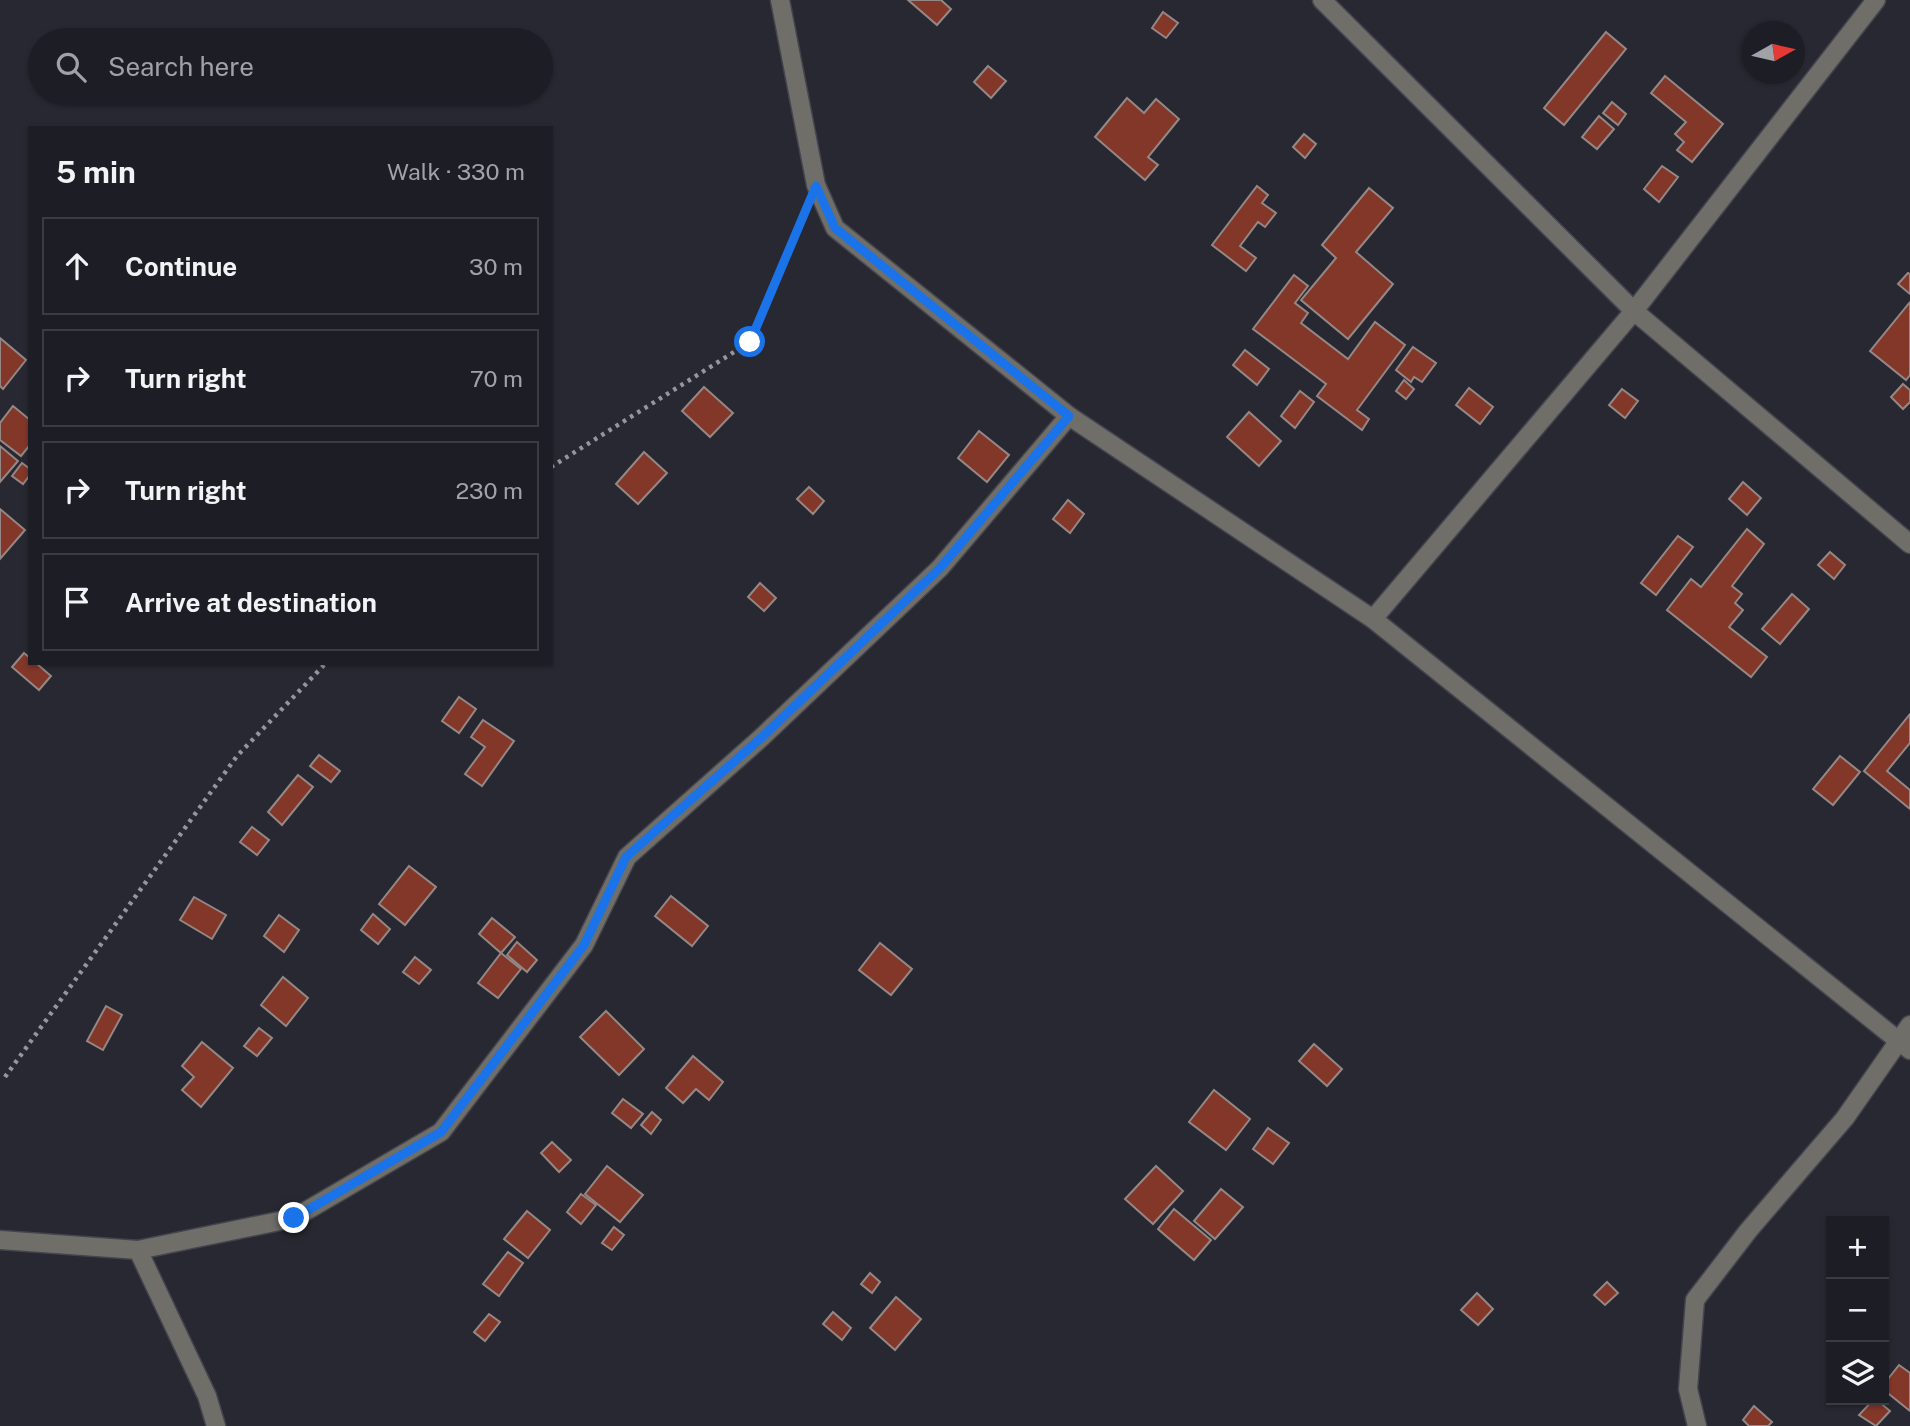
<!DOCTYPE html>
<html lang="en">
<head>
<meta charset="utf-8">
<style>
  :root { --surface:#1d1e25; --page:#2a2b32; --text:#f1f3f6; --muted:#a0a2a7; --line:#3b3c42 }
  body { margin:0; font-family:"Public Sans",sans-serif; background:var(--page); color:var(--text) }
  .controls { position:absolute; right:21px; bottom:21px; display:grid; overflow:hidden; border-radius:0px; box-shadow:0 2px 5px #0004 }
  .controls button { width:63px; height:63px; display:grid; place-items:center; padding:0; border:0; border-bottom:2px solid var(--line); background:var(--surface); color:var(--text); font:35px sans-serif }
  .compass { position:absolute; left:1742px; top:21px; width:63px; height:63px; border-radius:50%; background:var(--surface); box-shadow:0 2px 5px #0004; rotate:82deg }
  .stop { position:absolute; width:21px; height:21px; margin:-16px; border:5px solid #1a73e8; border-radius:50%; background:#fff }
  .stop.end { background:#1a73e8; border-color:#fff; box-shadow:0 2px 7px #0008 }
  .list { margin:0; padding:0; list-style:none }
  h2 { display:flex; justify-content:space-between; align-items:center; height:91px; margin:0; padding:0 28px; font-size:30px }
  h2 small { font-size:23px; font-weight:400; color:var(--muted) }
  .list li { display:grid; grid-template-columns:46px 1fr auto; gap:21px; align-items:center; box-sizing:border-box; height:98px; margin:0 14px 14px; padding:0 14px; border:2px solid var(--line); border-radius:0px }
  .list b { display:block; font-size:26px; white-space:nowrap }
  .list em { font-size:23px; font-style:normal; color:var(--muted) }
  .icon { flex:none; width:38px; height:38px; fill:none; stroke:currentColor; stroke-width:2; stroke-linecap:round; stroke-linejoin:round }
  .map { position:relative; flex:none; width:1910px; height:1426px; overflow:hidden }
  .search { position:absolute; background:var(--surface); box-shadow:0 2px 5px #0004; left:28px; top:28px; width:525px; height:77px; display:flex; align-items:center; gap:18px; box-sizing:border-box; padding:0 24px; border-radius:38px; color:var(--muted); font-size:26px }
  .panel { position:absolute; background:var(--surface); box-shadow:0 2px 5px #0004; left:28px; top:126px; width:525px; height:539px; border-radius:0px }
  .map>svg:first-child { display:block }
  .building { fill:#833729; stroke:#948785; stroke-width:2 }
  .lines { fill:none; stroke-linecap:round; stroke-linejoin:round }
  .street-casing { stroke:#43444d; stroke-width:21 }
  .path { stroke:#95969d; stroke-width:4.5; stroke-dasharray:3.5 5; stroke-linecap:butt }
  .street { stroke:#706e69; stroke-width:18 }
  .route { stroke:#1a73e8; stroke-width:9 }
</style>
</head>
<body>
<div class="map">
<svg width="1910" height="1426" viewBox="0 0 1910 1426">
  <rect width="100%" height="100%" fill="#272831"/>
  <g class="building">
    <path d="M908,0h33l10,9 -14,16z"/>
    <path d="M1163,12l15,11 -12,15 -14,-10z"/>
    <path d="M1606,32l20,17 -62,76 -20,-17z"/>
    <path d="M988,66l18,15 -15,17 -17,-16z"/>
    <path d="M1665,76l58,48 -31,38 -15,-12 7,-8 -9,-8 11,-12 -35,-29z"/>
    <path d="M1127,98l17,15 12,-14 23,20 -31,38 10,8 -13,15 -50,-43z"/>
    <path d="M1612,102l14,12 -8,11 -15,-12z"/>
    <path d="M1599,116l15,13 -17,20 -15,-12z"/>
    <path d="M1304,134l12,10 -11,14 -12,-11z"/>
    <path d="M1662,166l16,11 -19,25 -15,-13z"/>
    <path d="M1257,186l11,9 -6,8 14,10 -11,14 -7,-5 -18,24 16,12 -10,13 -34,-26z"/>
    <path d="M1369,188l24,20 -37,44 37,32 -45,55 -47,-39 35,-42 -14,-13z"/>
    <path d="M1908,273l2,1v20l-12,-10z"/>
    <path d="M1294,275l14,11 -13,17 13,10 -7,10 47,36 27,-37 30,23 -48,65 12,9 -7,11 -45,-34 9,-12 -73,-55z"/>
    <path d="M1910,302v73l-4,5 -36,-29z"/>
    <path d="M0,338l26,22 -23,29 -3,-3z"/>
    <path d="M1413,347l23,16 -14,19 -8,-5 -3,5 -15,-12z"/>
    <path d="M1245,350l24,19 -12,16 -24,-20z"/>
    <path d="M1404,380l10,9 -8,10 -10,-8z"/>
    <path d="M1903,384l7,6v12l-7,7 -12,-12z"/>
    <path d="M704,387l29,26 -23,24 -28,-26z"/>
    <path d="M1469,388l24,19 -13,17 -24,-19z"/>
    <path d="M1622,389l16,12 -13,17 -16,-13z"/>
    <path d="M1300,391l14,11 -19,26 -14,-12z"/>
    <path d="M13,406l17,14v25l-9,11 -21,-16v-17z"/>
    <path d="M1249,412l32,29 -22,25 -32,-29z"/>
    <path d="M979,431l30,24 -22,27 -29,-24z"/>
    <path d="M0,446l18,15 -18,21z"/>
    <path d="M644,452l23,21 -29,31 -22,-20z"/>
    <path d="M22,463l8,6v6l-7,9 -11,-8z"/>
    <path d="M1743,482l18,16 -14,17 -18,-16z"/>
    <path d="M809,487l15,14 -11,13 -16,-15z"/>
    <path d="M1068,500l16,14 -14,19 -17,-14z"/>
    <path d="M0,509l25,21 -25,29z"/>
    <path d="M1747,529l17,15 -32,42 10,8 -7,9 8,7 -14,17 38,30 -16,20 -84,-67 24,-31 10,8z"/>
    <path d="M1678,536l15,11 -37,48 -15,-12z"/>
    <path d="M1830,552l15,13 -11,14 -16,-14z"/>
    <path d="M760,583l16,15 -12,13 -16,-14z"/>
    <path d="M1792,594l17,15 -29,35 -18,-15z"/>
    <path d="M24,653l6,5v5h6l15,13 -12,14 -27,-23z"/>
    <path d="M459,697l17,12 -17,24 -17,-12z"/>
    <path d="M1910,714v29l-23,28 23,19v19l-46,-38z"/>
    <path d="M483,720l31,21 -32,45 -17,-12 20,-27 -14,-10z"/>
    <path d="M319,755l21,16 -9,11 -21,-16z"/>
    <path d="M1840,756l20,16 -27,33 -20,-16z"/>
    <path d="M298,775l15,12 -31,38 -14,-13z"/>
    <path d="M252,827l17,13 -12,15 -17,-13z"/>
    <path d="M409,866l27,21 -31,38 -26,-21z"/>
    <path d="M671,896l37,30 -16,20 -37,-30z"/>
    <path d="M194,897l32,18 -14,24 -32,-19z"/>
    <path d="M373,914l17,15 -12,15 -17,-14z"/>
    <path d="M279,915l20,15 -15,22 -20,-16z"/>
    <path d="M492,918l23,19 -14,16 -22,-19z"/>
    <path d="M517,942l20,18 -10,12 -20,-17z"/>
    <path d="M880,943l32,26 -21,26 -32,-25z"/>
    <path d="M501,953l20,16 -23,29 -20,-15z"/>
    <path d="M415,957l16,13 -12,14 -16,-12z"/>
    <path d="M283,977l25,21 -22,28 -25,-21z"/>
    <path d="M106,1006l16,9 -19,35 -16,-9z"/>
    <path d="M606,1011l38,38 -25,26 -39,-38z"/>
    <path d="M259,1028l13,10 -15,18 -13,-10z"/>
    <path d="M202,1042l31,26 -32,39 -19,-17 12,-13 -12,-11z"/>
    <path d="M1314,1044l28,25 -15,17 -28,-25z"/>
    <path d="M693,1056l30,26 -14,18 -13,-11 -13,14 -17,-15z"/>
    <path d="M1214,1090l36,29 -24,31 -37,-28z"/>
    <path d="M623,1099l20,15 -12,14 -19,-15z"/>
    <path d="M652,1112l9,8 -10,14 -10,-9z"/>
    <path d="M1268,1128l21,15 -16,21 -20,-15z"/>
    <path d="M552,1142l19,18 -12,12 -18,-19z"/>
    <path d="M607,1166l36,29 -23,27 -35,-28z"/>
    <path d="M1156,1166l27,25 -30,33 -28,-25z"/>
    <path d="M1221,1189l22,18 -28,32 -21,-18z"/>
    <path d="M581,1194l15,11 -15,19 -14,-12z"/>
    <path d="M1174,1209l37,31 -17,20 -36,-31z"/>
    <path d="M527,1211l23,19 -22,28 -24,-19z"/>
    <path d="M614,1227l10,8 -12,15 -10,-7z"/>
    <path d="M508,1252l15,11 -24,33 -16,-12z"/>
    <path d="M870,1273l10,9 -8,11 -11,-9z"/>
    <path d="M1607,1282l11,11 -13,12 -11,-10z"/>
    <path d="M1477,1293l16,16 -15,16 -17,-15z"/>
    <path d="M896,1297l25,22 -26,31 -25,-22z"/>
    <path d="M833,1312l18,16 -9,12 -19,-16z"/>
    <path d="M489,1314l11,8 -15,19 -11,-9z"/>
    <path d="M1899,1365l11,8v38l-26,-21v-6z"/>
    <path d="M1873,1400h4l13,11 -14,15 -17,-11z"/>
    <path d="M1754,1406l18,16 -4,4h-19l-6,-6z"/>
  </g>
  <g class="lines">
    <g class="street-casing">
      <g id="street">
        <path d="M780,0l36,185 19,43 234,188 304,203 537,431"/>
        <path d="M1322,0l312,311 276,233"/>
        <path d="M1373,619l261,-308 242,-311"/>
        <path d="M0,1240l138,10 156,-32 147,-86 143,-187 43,-88 135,-120 178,-169 129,-152"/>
        <path d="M138,1250l69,146 9,30"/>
        <path d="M1697,1426l-9,-37 7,-89 53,-69 97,-113 65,-93"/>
      </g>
    </g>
    <g class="path">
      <path d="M551,467l199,-125 52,-123"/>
      <path d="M5,1077l232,-321 89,-93"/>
    </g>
    <use href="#street" class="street"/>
  </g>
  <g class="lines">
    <path class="route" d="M294,1218l147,-86 143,-187 42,-88 136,-120 178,-169 129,-152 -234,-188 -19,-42 -66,156"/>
  </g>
</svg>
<div class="controls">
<button>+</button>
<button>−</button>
<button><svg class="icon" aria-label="layers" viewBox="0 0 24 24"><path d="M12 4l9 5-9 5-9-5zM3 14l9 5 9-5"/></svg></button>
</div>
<svg class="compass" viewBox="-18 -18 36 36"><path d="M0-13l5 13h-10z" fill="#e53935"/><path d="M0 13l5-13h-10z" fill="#a0a2a7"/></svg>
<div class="stop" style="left:750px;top:342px"></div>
<div class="stop end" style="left:294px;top:1218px"></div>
<div class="search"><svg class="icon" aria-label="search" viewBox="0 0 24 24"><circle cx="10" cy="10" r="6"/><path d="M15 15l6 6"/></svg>Search here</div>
<section class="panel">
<h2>5 min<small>Walk · 330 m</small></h2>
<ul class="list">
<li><svg class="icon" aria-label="ahead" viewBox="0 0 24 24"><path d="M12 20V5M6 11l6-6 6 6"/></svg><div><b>Continue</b></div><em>30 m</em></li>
<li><svg class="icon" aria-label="right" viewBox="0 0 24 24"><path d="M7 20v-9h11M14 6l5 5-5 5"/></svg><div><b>Turn right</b></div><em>70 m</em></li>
<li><svg class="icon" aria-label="right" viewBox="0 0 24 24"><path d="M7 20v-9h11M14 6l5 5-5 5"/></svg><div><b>Turn right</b></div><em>230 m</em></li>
<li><svg class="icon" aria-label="arrive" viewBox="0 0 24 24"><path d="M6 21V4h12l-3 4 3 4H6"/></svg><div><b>Arrive at destination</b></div></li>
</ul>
</section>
</div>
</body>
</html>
